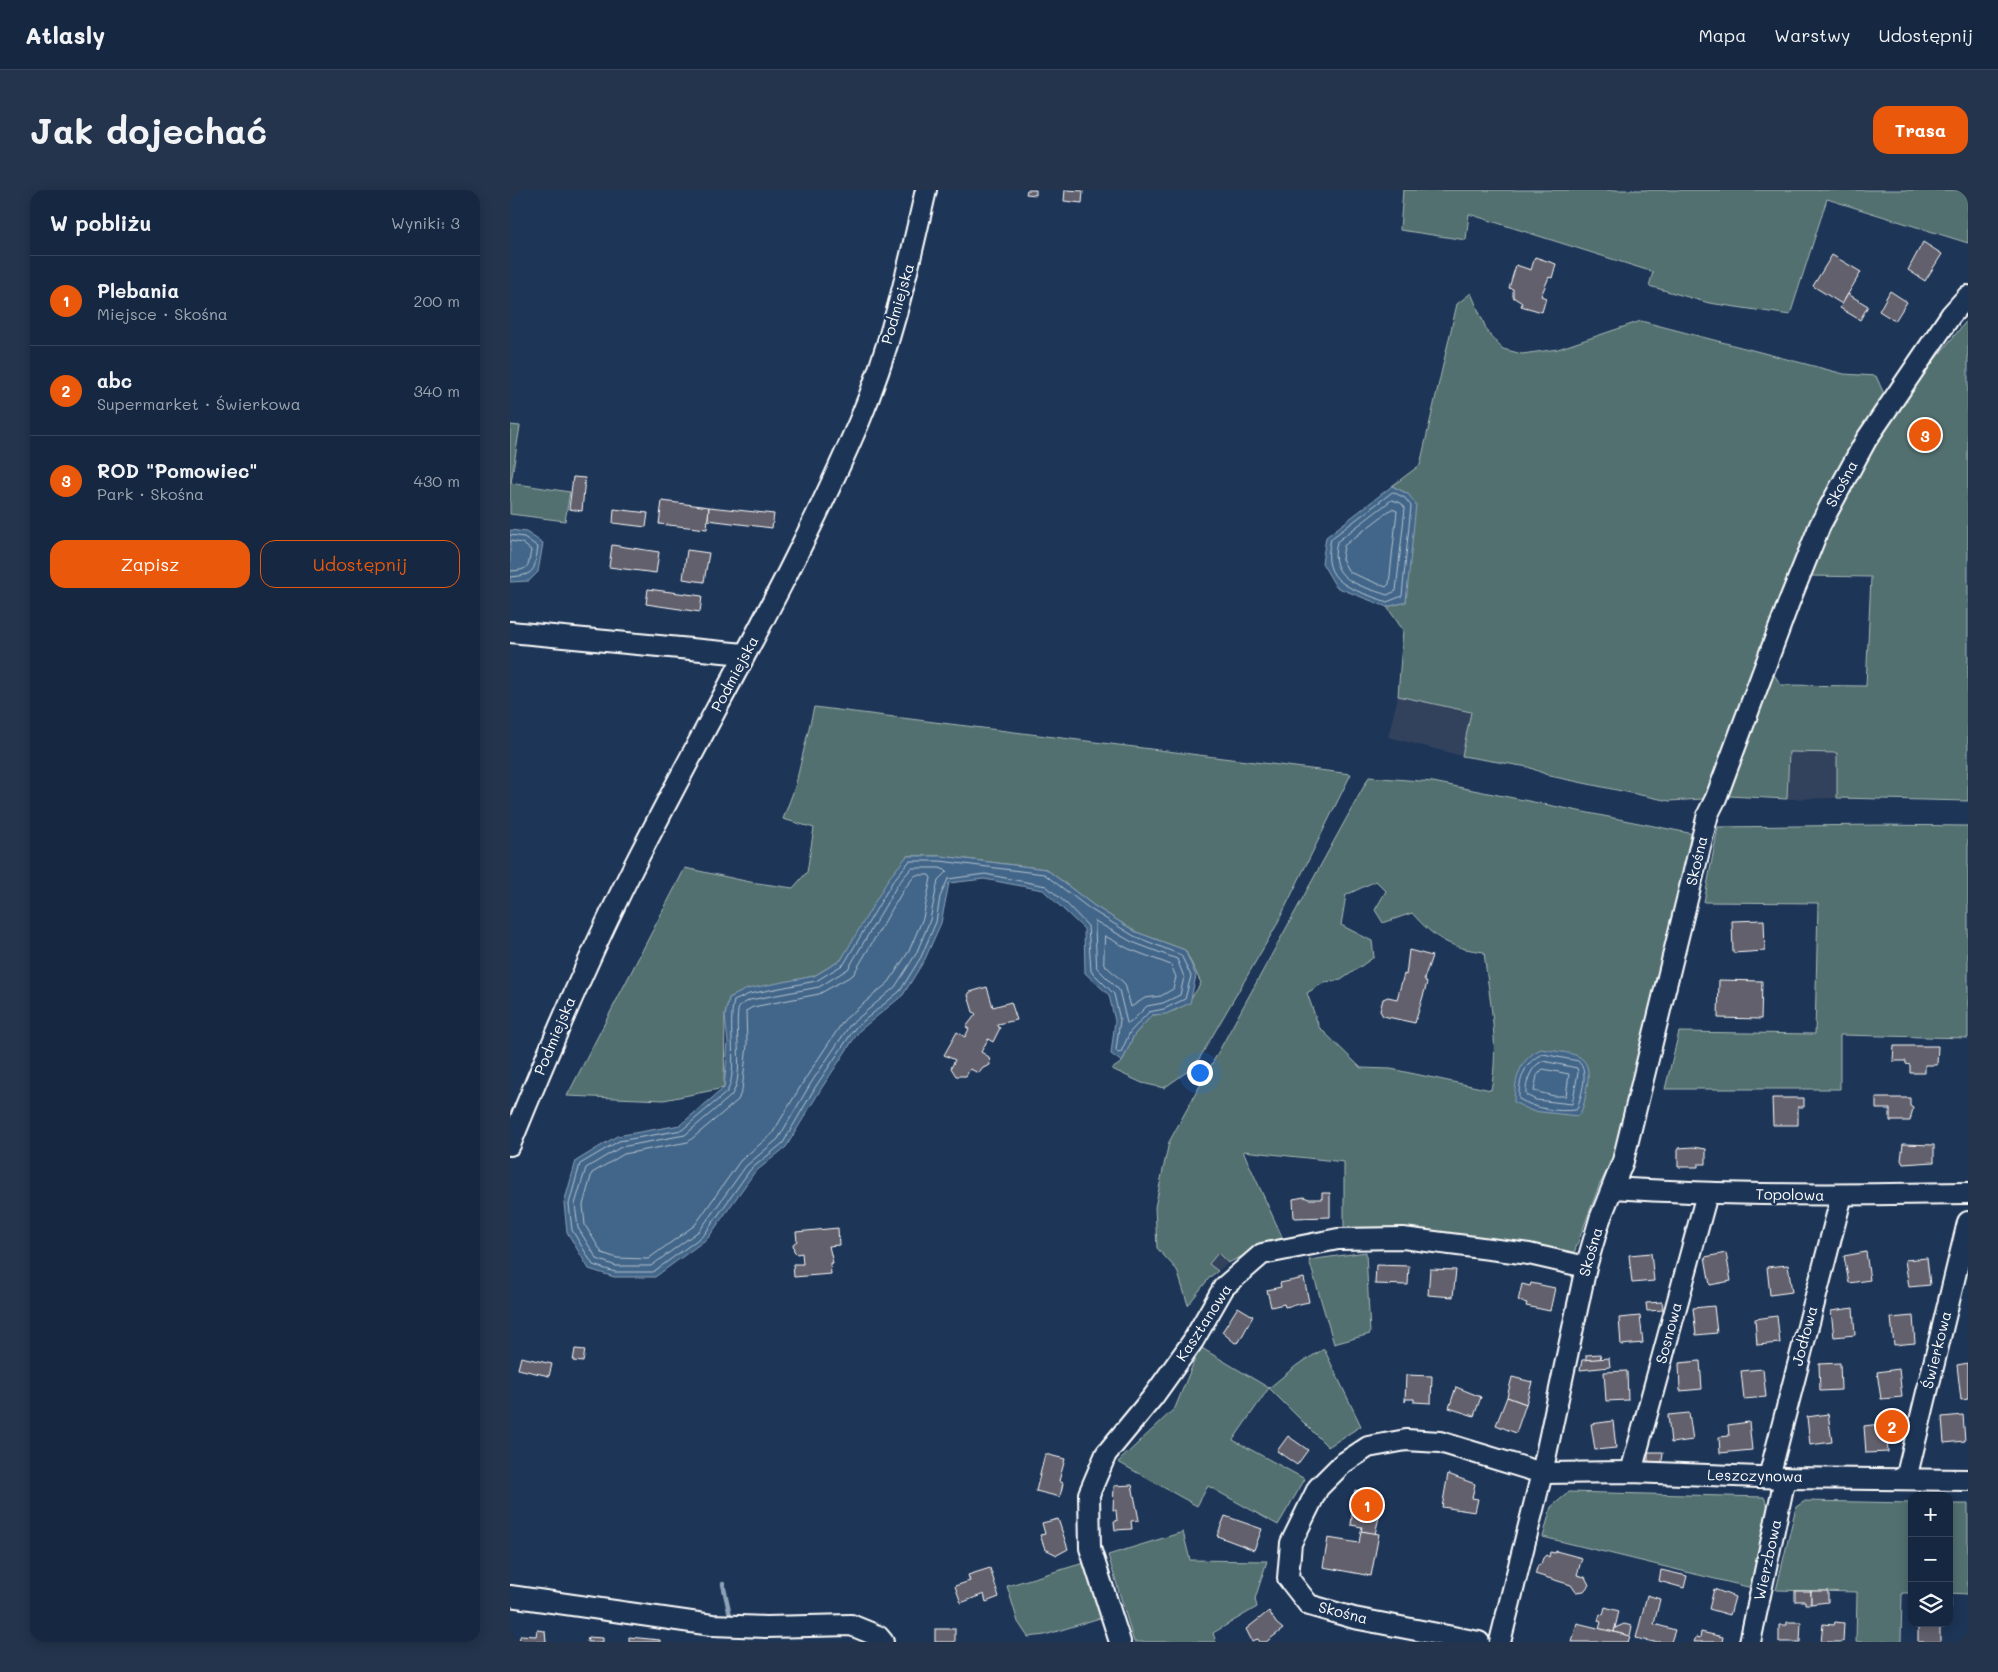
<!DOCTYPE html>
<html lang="pl">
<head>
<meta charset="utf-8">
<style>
  :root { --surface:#162841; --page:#23344c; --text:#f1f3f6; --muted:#9ea6b1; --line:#35445a; --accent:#ea580c }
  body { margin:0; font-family:Mali,sans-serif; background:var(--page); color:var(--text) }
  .controls { position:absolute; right:15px; bottom:15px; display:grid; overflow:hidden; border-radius:10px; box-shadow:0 2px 12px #0003 }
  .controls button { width:45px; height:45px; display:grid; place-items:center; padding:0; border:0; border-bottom:1px solid var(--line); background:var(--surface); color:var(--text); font:25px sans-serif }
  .you { position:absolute; left:689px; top:882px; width:18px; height:18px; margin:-12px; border:4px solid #fff; border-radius:50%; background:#1a73e8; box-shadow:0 0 0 8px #1a73e833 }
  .badge { display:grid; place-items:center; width:32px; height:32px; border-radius:50%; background:var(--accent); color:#fff; font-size:16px; font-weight:700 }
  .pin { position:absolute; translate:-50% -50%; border:2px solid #fff; box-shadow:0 1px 5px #0006 }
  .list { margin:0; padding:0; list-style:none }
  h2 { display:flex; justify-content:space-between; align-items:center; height:65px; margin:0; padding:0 20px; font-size:21px }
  h2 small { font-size:16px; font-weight:400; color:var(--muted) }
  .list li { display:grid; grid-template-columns:32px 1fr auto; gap:15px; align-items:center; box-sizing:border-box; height:90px; padding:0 20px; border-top:1px solid var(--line) }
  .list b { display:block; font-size:19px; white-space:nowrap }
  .list p { margin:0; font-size:16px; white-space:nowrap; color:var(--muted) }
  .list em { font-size:16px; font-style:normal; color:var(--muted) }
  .actions { display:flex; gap:10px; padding:15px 20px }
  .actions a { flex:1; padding:11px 0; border:1px solid var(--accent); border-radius:15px; text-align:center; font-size:18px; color:var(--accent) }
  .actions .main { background:var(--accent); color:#fff }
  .icon { flex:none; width:28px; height:28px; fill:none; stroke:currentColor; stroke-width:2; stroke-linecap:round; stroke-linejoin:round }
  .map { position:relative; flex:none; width:1458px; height:1452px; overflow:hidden; border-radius:15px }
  header { display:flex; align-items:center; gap:30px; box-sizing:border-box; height:70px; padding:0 25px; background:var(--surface); border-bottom:1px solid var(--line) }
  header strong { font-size:24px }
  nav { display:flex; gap:28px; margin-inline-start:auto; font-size:18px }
  .intro { display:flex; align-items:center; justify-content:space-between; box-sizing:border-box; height:120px; padding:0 30px }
  h1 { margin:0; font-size:35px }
  .button { padding:12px 22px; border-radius:15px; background:var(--accent); color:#fff; font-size:18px; font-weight:700 }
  main { display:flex; gap:30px; padding:0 30px }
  aside { flex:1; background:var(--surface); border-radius:15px; box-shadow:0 2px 12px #0003 }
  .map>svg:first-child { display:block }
  .built { fill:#32425d }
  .green { fill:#53706f; stroke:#a9b8b7; fill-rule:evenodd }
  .water { fill:#436689; stroke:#8ea3b8 }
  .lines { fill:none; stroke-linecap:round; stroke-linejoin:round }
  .shore { stroke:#b4c2d0; stroke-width:1 }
  .stream { stroke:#8ea3b8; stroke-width:4.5 }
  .building { fill:#62606c; stroke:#fff }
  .minor-casing { stroke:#fff; stroke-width:24 }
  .minor { stroke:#1d3557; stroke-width:20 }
  .labels { text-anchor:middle; stroke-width:5; stroke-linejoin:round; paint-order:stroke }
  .street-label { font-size:15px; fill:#fff; stroke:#1d3557 }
</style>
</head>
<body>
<header>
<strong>Atlasly</strong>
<nav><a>Mapa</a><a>Warstwy</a><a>Udostępnij</a></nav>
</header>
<div class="intro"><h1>Jak dojechać</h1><a class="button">Trasa</a></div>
<main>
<aside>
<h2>W pobliżu<small>Wyniki: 3</small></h2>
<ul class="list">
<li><span class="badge">1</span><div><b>Plebania</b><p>Miejsce · Skośna</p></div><em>200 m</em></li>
<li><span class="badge">2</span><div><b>abc</b><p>Supermarket · Świerkowa</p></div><em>340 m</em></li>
<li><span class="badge">3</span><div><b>ROD &quot;Pomowiec&quot;</b><p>Park · Skośna</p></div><em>430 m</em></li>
</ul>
<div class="actions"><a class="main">Zapisz</a><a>Udostępnij</a></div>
</aside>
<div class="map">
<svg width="1458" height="1452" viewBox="0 0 1458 1452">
  <rect width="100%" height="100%" fill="#1d3557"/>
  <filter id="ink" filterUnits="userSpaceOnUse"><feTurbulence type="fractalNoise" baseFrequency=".02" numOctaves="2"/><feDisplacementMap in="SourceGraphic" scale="10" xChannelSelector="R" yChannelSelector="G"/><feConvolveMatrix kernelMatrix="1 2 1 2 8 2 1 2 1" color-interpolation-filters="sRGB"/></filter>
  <g filter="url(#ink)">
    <g class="built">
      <path d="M888,506l73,16 -9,44 -74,-19z"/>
      <path d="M1278,562l49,1v45l-50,1z"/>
      <path d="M708,1063l10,10 -10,8 -9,-7z"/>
    </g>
    <g class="green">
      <path d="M893,0h565v53l-141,-44 -37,116 -81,-12 -60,-17 4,-14 -184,-58 -3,26 -66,-10z"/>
      <path d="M961,103l17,40 15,16 19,5 36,-5 83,-28 203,53 32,2 8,18 -63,105 -108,280 -10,20 -34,2 -119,-25 -22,-9 -66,-11 9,-44 -73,-16 5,-66 -16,-23 19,-5 2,-108 -16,-8 28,-21 37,-161z"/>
      <path d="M1458,129v482l-131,-3v-45l-48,-1 -2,47 -59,-3 45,-123 8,12 85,1 5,-109 -63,-1 49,-98 51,-86z"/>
      <path d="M0,235l10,1 -9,57 59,9 -5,29 -55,-7z"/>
      <path d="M304,517l537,67 -76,154 -80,138 -31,22 -22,-5 -30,-14 10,-7 12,-27 18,-20c27,-2 36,-10 49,-32l-16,-33 -49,-18 -43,-27 -47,-36 -105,-13h-34l-66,104 -27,16 -72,16 -13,6 -4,18 -1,72 -60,12 -97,-4 118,-228 65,14 43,6 14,-16 7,-44 -31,-9 12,-32z"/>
      <path d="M859,587l64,5 261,52 -71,305 -24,47 -25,67 -123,-19 -107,-3v-69l-101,-11 41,90 -20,5 -36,17 -10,-10 -9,11 9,7 -8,6 -22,28 -11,-35 -20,-22 -2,-41 14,-65zM866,691l10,10 -11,19 8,13 29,-10c23,26 38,35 72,39 5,46 16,92 7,138l-100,-21 -30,-1 -42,-41 -12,-34 18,-11 16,-2 33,-23 -2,-16 -31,-16 5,-30z"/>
      <path d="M1369,635l89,1v212l-128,-3v54h-175l14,-57 136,2 3,-131 -114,-1 14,-75z"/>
      <path d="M856,1062l4,82 -36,10 -25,-84z"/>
      <path d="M690,1157l69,41 28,-23 27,-16 37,77 -33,21 -59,-59 -36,52 72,39 -27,46 -70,-39 -11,20 -79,-44 57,-54z"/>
      <path d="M1059,1302l195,5 5,12 -17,79 -209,-51 8,-30z"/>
      <path d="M1295,1311l107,2v90h-10l-1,49h-45l1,-50 -81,-2 20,-83z"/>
      <path d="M1439,1314h19v90l-19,-1z"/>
      <path d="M673,1342l7,28 77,1 -12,38 2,8 -44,26 3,9h-82l-26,-87z"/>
      <path d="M577,1372l16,55 -58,18 -17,2 -10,-15 -11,-36z"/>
    </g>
    <g class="water">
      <path d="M882,296l16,8 8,10 -10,98 -19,5 -51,-20 -14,-24 4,-26z"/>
      <path d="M0,340l16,2 17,11 -5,29 -9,9 -19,1z"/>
      <path d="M397,666h34l105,13 47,36 43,27 49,18 11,26 -6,27 -24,11 -14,1 -18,20 -12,27 -11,-8 4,-33 -6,-26 -24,-22 -1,-44 -41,-39 -59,-11 -35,4 -8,40 -16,36 -22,36 -44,36 -38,58 -35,58 -32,26 -46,65 -53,39h-41l-25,-8 -22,-37 -3,-29 12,-42 41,-25 63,-11 44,-37 4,-45 -3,-27 4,-18 18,-9 67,-13 27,-16 48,-82z"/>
      <path d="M1031,859c28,5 53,1 46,37 -2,11 -2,21 -9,30l-46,-5 -18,-9c1,-23 5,-43 27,-53z"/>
    </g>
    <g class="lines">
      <g class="shore">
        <path d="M883,302l12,6 6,8 -9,90 -15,6c-34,-13 -68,-18 -56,-63z"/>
        <path d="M882,310l9,3 4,5 -9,83 -9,4c-28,-10 -60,-15 -50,-53z"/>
        <path d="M882,319l5,2 -8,73 -3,3 -37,-15 -7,-13 2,-13z"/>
        <path d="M0,345l14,2 14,10c-4,24 -2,28 -28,30"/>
        <path d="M0,351l12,2 9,7c-3,18 -2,20 -21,21"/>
        <path d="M400,671h30l104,13 46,35 44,27 47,19 10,21 -6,23 -21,10 -15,3 -19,20 -9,20 -3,1 -2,-3 4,-30 -6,-26 -23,-23 -3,-45 -21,-22 -21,-18 -61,-12 -37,5 -8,18 -4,25 -15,35 -21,34 -45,37 -39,58 -33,57 -33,27 -46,65 -51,37h-38l-22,-7 -21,-35 -3,-26 11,-40 39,-23 63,-11 45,-38c12,-22 0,-66 7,-91l15,-7 67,-13 28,-17 49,-83z"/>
        <path d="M402,678h28l7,3 -9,9 -8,40 -14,34 -21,33 -45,38 -39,58 -33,56 -32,27 -46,64 -49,36h-35l-19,-7 -19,-31 -3,-24 11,-36 35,-21 64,-12 46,-39c15,-19 2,-68 8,-90l11,-6 69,-13 29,-18 50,-85z"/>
        <path d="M406,685h13l2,3 -8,40 -14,33 -20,31 -45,38 -39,59 -33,55 -32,27 -45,64 -47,34 -31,-1 -15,-5 -17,-28 -2,-20 9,-32 32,-19 64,-12 50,-42 4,-10 5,-45 -1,-34 7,-4 66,-13 34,-19 51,-86z"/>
        <path d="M585,731l37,21 45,17 7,18 -4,18 -17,8 -16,3 -17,17h-3l-8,-33 -22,-22z"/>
        <path d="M595,746l24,13 42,16 5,12 -3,12 -12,7 -16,2 -14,9 -6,-23 -21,-20z"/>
        <path d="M1033,864l35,7c12,11 3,32 0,46l-2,3c-19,2 -40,-1 -57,-11 -1,-18 6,-39 24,-45z"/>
        <path d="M1033,871l34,7 1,5 -6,31 -36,-4 -10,-5c-1,-12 5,-30 17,-34z"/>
        <path d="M1033,879l26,5 -3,22h-12l-20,-5 3,-15z"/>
      </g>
      <path class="stream" d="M213,1394l7,31"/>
    </g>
    <g class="building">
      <path d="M517,0h9v5l-10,-1z"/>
      <path d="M555,0l18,1 -1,12 -18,-2z"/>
      <path d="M1413,52l19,12 -17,27 -17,-11z"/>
      <path d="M1322,65l29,17 -19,32 -29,-18z"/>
      <path d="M1025,67l21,7 -4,14 -3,-1 -8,19 5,2 -4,14 -21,-6 1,-3 -9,-6v-8l-4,-1 7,-23 15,5z"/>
      <path d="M1380,101l17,11 -12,19 -16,-10z"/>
      <path d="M1338,104l20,12 -8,14 -20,-12z"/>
      <path d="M63,287l12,1 -3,33 -13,-2z"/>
      <path d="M152,311l47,6 -2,22 -48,-5z"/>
      <path d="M199,317l65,7 -2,14 -64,-8z"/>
      <path d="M104,319l34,4 -2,14 -33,-4z"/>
      <path d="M102,355l47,7 -3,21 -47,-6z"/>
      <path d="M177,360l22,3 -5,29 -21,-3z"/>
      <path d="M138,399l54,7 -2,16 -54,-8z"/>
      <path d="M1254,730l1,31 -32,2 -1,-32z"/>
      <path d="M899,760l23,6 -8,23 3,4 -12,40 -32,-7 -3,-5 3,-12 5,-2 9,2 7,-25 2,1z"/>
      <path d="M1209,790l43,1 -1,38 -43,-1z"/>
      <path d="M477,797l6,20 18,-5 6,18 -19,4 -1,2 3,2 -7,14 -5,-3 -7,13 8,5 1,8 -7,3 -4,5 -9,-4 -4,7h-10l-5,-8 4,-8 -11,-5 13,-23 8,5 4,-8 -3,-2 10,-13 -3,-2 -5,-17 2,-3z"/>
      <path d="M1384,856h44l-1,19h-12v8h-15v-8l-4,-1v-3h-13z"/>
      <path d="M1262,908h32v9h-6v18h-25z"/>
      <path d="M1366,908h34v8l3,2 -3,13h-20v-12h-14z"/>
      <path d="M1393,954l31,1v17l-31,2 -2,-4z"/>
      <path d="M1183,957l13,2v15h-8v3h-20v-19z"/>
      <path d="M812,1003h8v24l-36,1 -1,-19 11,-2 5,2h13z"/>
      <path d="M328,1038l1,17 -10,1 4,17h-3l1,11 -37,3 -1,-13h10l-1,-11 -5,1 -3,-3 -1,-7 4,-3 -1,-9z"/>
      <path d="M1356,1062l4,28 -21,3 -5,-27z"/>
      <path d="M1141,1063l3,28 -22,2 -3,-28z"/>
      <path d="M1216,1063l5,28 -21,4 -5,-28z"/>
      <path d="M1417,1068l3,27 -21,2 -4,-27z"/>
      <path d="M866,1075l33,1 -1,19 -33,-1z"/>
      <path d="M1278,1075l4,27 -22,3 -3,-28z"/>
      <path d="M920,1079l26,1 -3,27 -25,-2z"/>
      <path d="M794,1088l5,24 -24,5 -1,-3 -13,3 -4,-17 14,-3 -1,-4z"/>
      <path d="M1021,1093l24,5 -5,23 -24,-5 1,-3 -9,-2 4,-17 8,2z"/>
      <path d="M1152,1112l1,8 -16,1 -1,-8z"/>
      <path d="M1204,1116l3,27 -21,2 -3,-27z"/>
      <path d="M728,1117l15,9 -14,26 -4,1 -13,-11z"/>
      <path d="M1343,1118l2,27 -21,2 -3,-26z"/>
      <path d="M1130,1126l3,27 -22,2 -2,-27z"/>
      <path d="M1267,1126l3,27 -23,2 -2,-26z"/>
      <path d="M1403,1126l2,27 -21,2 -3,-27z"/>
      <path d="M65,1159l10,1 -2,12 -10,-1z"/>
      <path d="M1090,1164l1,5 -15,1v-5z"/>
      <path d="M11,1167l31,7 -3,12 -31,-7z"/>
      <path d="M1099,1168l1,9 -30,3 2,-10z"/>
      <path d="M1190,1171l2,28 -22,2 -1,-28z"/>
      <path d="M1330,1173l1,27 -21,1 -1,-27z"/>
      <path d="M1458,1173v36l-7,1 -4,-35z"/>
      <path d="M1253,1179l3,28 -22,2 -3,-28z"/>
      <path d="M1389,1179l3,28 -21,2 -4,-27z"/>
      <path d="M1117,1181l1,29 -22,1 -2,-29z"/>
      <path d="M896,1185l26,1 -1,27 -17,-1v-3h-8l-1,3z"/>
      <path d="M1002,1187l20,5 -6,22 -19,-7z"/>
      <path d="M946,1197l25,10 -7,19 -25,-8z"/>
      <path d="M997,1207l19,7 -10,29 -20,-8z"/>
      <path d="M1179,1223l4,27 -22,3 -3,-28z"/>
      <path d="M1318,1224l4,28 -22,3 -3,-28z"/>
      <path d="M1453,1225l2,26 -21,2 -2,-26z"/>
      <path d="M1389,1229l-3,15 -9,1 -1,-11h-6l-1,-4z"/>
      <path d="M1103,1231l3,27 -21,2 -4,-26z"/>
      <path d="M1239,1232l3,28 -32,3 -1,-16 10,-1 -1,-11z"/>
      <path d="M1370,1234h6l2,28 -22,1 -2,-27z"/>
      <path d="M778,1246l20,14 -11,15 -20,-14z"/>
      <path d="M1138,1262h15l-1,10h-14z"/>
      <path d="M535,1264l20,5 -6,22 4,2 -3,14 -24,-6z"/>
      <path d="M938,1284l27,10 -3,14 6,1 -3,13 -33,-5z"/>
      <path d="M622,1295l7,35 -8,1 1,8 -17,1 -1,-9h3l-1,-11h-3l1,-24z"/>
      <path d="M845,1300l29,6 -9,38 -14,-3 1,-4 -11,-2z"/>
      <path d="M715,1326l37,13 -8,21 -37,-14z"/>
      <path d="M548,1329l10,30 -11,6 -12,-6 -5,-14 5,-1 -3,-11z"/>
      <path d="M851,1341l18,3 -8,42 -48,-9 5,-29 31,5z"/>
      <path d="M1046,1361l26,7 -5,17 8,2 4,8 -5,6 -8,1 -5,-7 -36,-11 3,-9 3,-1 2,-6 3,-3 3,2 1,-5 5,1z"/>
      <path d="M480,1378l9,29 -13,5 -2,-8 -23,9 -6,-17 15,-5 -2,-6z"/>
      <path d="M1151,1380l26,6 -3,12 -25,-7z"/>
      <path d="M1204,1399l21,8 -5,18 -21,-6z"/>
      <path d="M1285,1401h16v13h-6v-3h-10z"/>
      <path d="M1301,1401h17v11l-17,2z"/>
      <rect x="1439" y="1404" width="2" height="14"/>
      <path d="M1137,1405l13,4 -6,25 21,6 -4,12h-17l-18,-4z"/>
      <path d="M1095,1417l14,4 -5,21 -15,-3 2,-7 -3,-1 2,-7 3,1z"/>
      <path d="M759,1421l7,12 7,6 -17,13h-6l-2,-3 -6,2 -6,-12z"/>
      <path d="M1277,1432h14l-1,20h-21v-17h8z"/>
      <path d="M1325,1432l9,1 -1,19h-22l2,-18 11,1z"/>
      <path d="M1067,1433l53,13 -2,6h-56z"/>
      <path d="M1114,1434l8,2 -2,10 -16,-4 1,-4z"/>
      <path d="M1408,1434l22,3v15h-22z"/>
      <rect x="425" y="1439" width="20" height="13"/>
      <path d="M27,1440l8,1 1,11h-28l3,-7 15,1z"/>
      <path d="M1191,1442l22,5 -1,5h-28l2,-5 4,1z"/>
      <path d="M78,1447l15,1v4h-16z"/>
      <path d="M119,1447l31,3v2h-31z"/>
    </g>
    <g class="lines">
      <g class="minor-casing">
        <g id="minor">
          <path d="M0,442l234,22"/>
          <path d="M0,955c37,-91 75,-181 119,-269 76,-152 163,-298 230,-454 32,-75 49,-153 67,-232"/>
          <path d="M1103,998c119,8 236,7 355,5"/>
          <path d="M1121,1282l76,-278"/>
          <path d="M1259,1287l73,-282"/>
          <path d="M1396,1289l62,-257"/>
          <path d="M0,1406l202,29 54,2 85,-2 27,11 5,6"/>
          <path d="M610,1452l-30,-94 -1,-54 17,-40 47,-57 40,-56 31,-54 38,-33 76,-15 65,-1 126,16 57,13"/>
          <path d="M969,1452l-125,-24 -45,-13 -21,-27 3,-35 27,-55 24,-24 26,-17 38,-7 34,2 102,31 89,-1 154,6 183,2"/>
          <path d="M990,1452l42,-169 44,-206 14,-48 23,-58 85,-347 8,-16 73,-196 31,-77 46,-85 85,-125 17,-19"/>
          <path d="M1240,1452l35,-164"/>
        </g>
      </g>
      <use href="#minor" class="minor"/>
    </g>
  </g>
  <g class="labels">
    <g class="street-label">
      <text transform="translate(388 114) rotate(-74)" y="5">Podmiejska</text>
      <text transform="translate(1332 294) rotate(-62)" y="5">Skośna</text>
      <text transform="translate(225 484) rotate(-62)" y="5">Podmiejska</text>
      <text transform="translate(1187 671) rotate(-77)" y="5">Skośna</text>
      <text transform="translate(45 846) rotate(-67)" y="5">Podmiejska</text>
      <text transform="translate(1280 1005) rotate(1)" y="5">Topolowa</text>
      <text transform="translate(1081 1062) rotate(-74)" y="5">Skośna</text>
      <text transform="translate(694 1133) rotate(-57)" y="5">Kasztanowa</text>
      <text transform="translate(1159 1143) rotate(-75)" y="5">Sosnowa</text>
      <text transform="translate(1295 1146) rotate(-75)" y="5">Jodłowa</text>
      <text transform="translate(1427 1160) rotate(-76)" y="5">Świerkowa</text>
      <text transform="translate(1245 1286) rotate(1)" y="5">Leszczynowa</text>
      <text transform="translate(1258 1370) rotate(-78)" y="5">Wierzbowa</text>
      <text transform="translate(833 1423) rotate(14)" y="5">Skośna</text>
    </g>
  </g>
</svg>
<div class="controls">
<button>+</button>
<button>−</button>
<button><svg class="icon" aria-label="layers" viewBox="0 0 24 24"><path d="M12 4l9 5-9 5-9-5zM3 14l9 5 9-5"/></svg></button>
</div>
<div class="you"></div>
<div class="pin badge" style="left:857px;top:1315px">1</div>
<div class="pin badge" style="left:1382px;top:1236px">2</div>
<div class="pin badge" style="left:1415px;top:245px">3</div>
</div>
</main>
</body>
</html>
